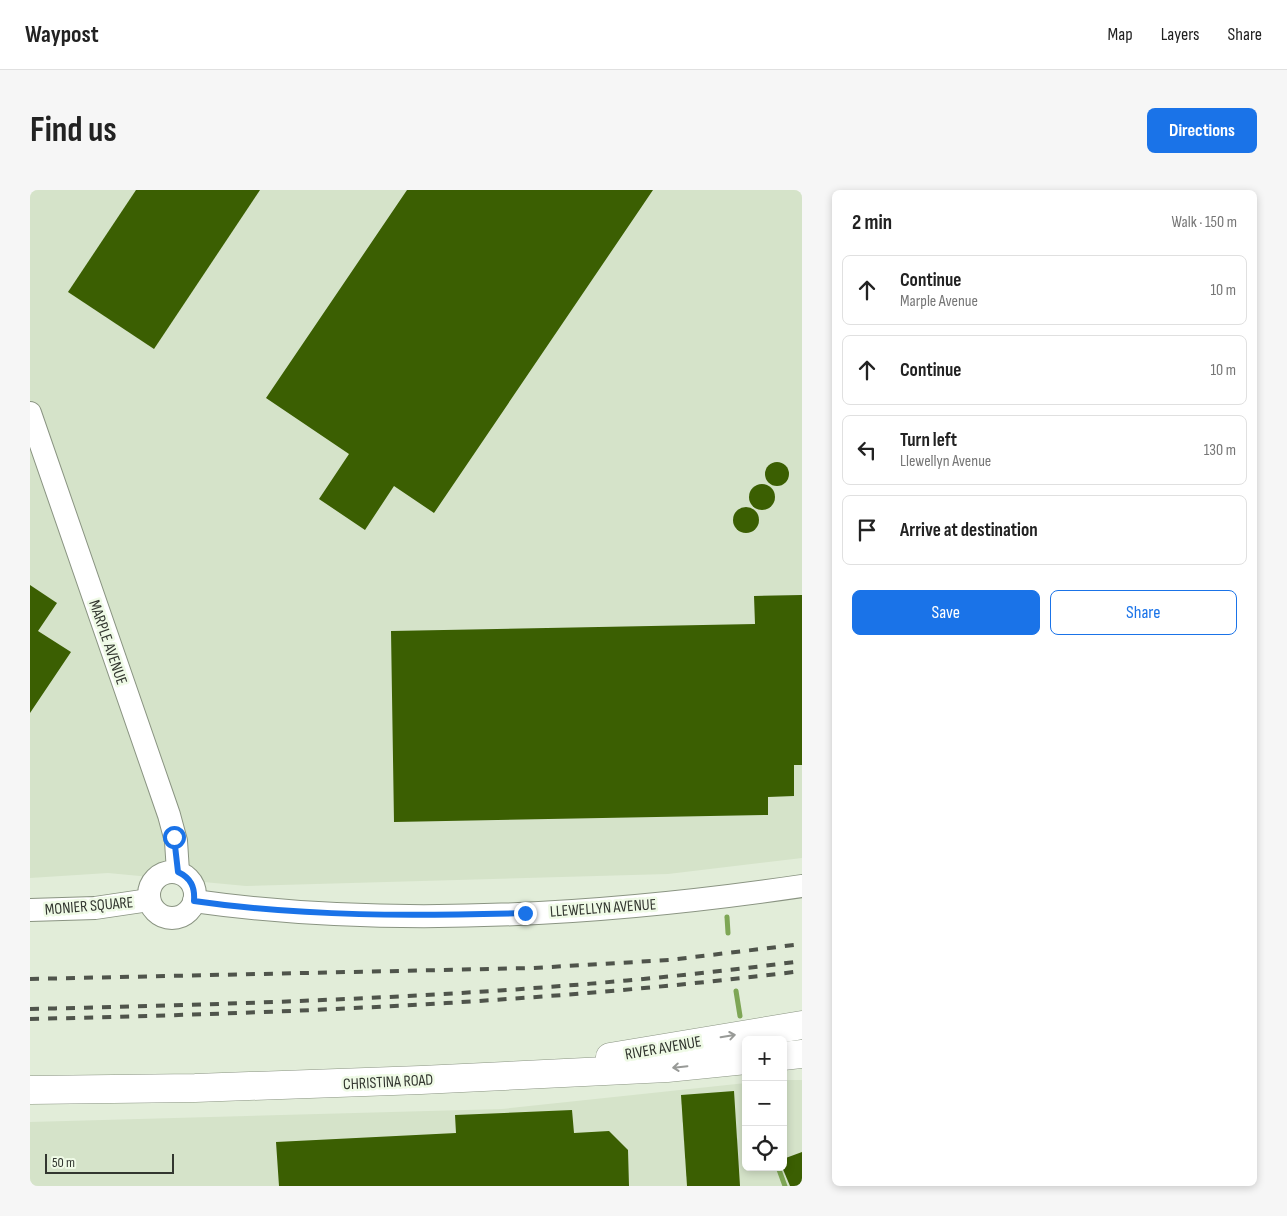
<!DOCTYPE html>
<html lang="en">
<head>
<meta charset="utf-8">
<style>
  :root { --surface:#fff; --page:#f6f6f6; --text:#222; --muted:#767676; --line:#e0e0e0; --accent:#1a73e8 }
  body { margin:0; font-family:"Sofia Sans Condensed",sans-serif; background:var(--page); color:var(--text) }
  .controls { position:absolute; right:15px; bottom:15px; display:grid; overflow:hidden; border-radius:8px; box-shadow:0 2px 8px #0003 }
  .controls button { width:45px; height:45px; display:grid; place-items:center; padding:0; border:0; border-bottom:1px solid var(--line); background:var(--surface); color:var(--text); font:25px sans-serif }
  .scale { position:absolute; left:15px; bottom:12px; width:129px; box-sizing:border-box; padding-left:5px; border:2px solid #32362f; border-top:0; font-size:14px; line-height:18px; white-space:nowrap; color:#32362f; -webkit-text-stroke:4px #effae6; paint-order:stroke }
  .stop { position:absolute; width:15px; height:15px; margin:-11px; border:4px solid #1a73e8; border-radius:50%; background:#fff }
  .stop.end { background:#1a73e8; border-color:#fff; box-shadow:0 1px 5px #0008 }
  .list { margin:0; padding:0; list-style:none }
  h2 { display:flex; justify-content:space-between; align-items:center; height:65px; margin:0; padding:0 20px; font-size:21px }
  h2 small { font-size:16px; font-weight:400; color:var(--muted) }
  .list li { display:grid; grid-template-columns:32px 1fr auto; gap:15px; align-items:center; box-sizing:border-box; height:70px; margin:0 10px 10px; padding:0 10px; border:1px solid var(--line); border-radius:8px }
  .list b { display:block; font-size:19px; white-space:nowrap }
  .list p { margin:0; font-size:16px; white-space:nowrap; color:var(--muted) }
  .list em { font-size:16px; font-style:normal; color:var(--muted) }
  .actions { display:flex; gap:10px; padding:15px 20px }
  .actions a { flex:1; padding:11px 0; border:1px solid var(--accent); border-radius:8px; text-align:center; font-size:18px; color:var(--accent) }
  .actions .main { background:var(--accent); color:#fff }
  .icon { flex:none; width:28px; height:28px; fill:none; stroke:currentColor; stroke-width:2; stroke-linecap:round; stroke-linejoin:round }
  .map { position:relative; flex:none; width:772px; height:996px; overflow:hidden; border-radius:8px }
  header { display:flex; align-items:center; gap:30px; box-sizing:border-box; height:70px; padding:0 25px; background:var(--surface); border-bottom:1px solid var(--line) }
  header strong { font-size:24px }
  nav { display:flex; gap:28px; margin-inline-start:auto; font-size:18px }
  .intro { display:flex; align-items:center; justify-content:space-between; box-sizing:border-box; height:120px; padding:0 30px }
  h1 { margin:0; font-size:35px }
  .button { padding:12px 22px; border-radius:8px; background:var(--accent); color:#fff; font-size:18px; font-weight:700 }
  main { display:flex; gap:30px; padding:0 30px }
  aside { flex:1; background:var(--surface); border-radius:8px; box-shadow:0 2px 8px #0003 }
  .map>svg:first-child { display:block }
  .built { fill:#d5e3c9 }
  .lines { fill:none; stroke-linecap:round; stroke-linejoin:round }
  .stream { stroke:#7ea655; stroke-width:5 }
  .building { fill:#3b5f02 }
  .minor-casing { stroke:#8a9482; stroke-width:24 }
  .major-casing { stroke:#8a9482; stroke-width:29 }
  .minor { stroke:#fff; stroke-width:22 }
  .major { stroke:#fff; stroke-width:28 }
  .rail { stroke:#4f544b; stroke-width:4; stroke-dasharray:9 9; stroke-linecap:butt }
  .oneway { stroke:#989a97 }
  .route { stroke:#1a73e8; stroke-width:6 }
  .labels { text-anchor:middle; stroke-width:5; stroke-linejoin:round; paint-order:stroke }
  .street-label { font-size:16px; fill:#32362f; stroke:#effae6 }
</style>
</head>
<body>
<header>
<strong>Waypost</strong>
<nav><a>Map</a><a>Layers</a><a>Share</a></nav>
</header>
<div class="intro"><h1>Find us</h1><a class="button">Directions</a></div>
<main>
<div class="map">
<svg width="772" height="996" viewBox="0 0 772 996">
  <rect width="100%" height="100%" fill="#e2edd9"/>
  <g class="built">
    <path d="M0,0h772v668l-134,16 -422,12 -138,-13 -78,5z"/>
    <path d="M753,890h19v106h-772v-64l472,-13 244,-26v84h37z"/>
  </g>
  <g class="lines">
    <g class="stream">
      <path d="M697,727l1,16"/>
      <path d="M706,801l4,25"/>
      <path d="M748,977l7,19"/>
    </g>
  </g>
  <g class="building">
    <path d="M106,0h124l-106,159 -86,-57z"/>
    <path d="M377,0h246l-219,323 -40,-27 -29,44 -46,-31 30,-45 -83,-56z"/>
    <circle cx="747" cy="284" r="12"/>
    <circle cx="732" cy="307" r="13"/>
    <circle cx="716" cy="330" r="13"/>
    <path d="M0,395l27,18 -19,28 33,21 -41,61z"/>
    <path d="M772,405v170h-8v31l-26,1v18l-374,7 -3,-191 364,-7 -1,-28z"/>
    <path d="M704,901l6,95h-53l-6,-91z"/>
    <path d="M542,920l2,23 35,-2 19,19 1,36h-350l-3,-44 180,-9 -1,-18z"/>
    <path d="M772,962v34h-12l-8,-19 1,-8z"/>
  </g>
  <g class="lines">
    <g class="minor-casing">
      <g id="minor">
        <path d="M0,223l139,402 7,26 2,31"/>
        <circle cx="142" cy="705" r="23"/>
        <path d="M164,711c198,28 411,14 608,-15"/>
        <path d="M0,720l65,-2 54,-8"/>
      </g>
    </g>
    <g class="major-casing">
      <g id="major">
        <path d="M753,866l19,-2"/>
        <path d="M580,867l192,-32"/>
        <path d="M0,900l165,-2 226,-8 246,-12 79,-8"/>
      </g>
    </g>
    <use href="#minor" class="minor"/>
    <use href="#major" class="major"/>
    <g class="rail">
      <path d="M0,789l503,-11 136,-8 133,-16"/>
      <path d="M0,819c258,-6 516,-14 772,-48"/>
      <path d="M0,829c260,-6 514,-16 772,-48"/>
    </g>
  </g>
  <defs><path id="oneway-shaft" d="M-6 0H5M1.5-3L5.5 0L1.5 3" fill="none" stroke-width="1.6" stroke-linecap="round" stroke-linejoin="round" transform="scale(1.25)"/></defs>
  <g class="oneway">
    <use href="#oneway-shaft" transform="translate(698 846) rotate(-9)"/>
    <use href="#oneway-shaft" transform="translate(650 877) rotate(174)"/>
  </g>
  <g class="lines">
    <path class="route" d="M144,647l4,35c13,6 17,15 16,29 110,16 220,15 331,12"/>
  </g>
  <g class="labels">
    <g class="street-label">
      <text transform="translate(79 452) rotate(71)" y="6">MARPLE AVENUE</text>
      <text transform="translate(59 715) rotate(-5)" y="6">MONIER SQUARE</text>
      <text transform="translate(573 717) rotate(-4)" y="6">LLEWELLYN AVENUE</text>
      <text transform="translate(633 857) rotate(-10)" y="6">RIVER AVENUE</text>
      <text transform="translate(358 891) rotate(-3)" y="6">CHRISTINA ROAD</text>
    </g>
  </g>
</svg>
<div class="controls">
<button>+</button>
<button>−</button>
<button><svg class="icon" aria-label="locate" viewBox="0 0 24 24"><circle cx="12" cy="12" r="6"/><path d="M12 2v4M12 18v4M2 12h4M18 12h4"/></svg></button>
</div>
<div class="scale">50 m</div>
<div class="stop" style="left:144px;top:647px"></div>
<div class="stop end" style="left:495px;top:723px"></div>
</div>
<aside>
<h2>2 min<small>Walk · 150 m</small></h2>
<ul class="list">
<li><svg class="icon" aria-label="ahead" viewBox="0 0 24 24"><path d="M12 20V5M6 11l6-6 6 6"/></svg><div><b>Continue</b><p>Marple Avenue</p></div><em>10 m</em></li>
<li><svg class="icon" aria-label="ahead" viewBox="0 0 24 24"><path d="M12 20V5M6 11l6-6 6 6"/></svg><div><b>Continue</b></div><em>10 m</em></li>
<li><svg class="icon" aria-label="left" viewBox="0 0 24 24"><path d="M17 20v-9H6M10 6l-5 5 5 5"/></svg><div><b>Turn left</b><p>Llewellyn Avenue</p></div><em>130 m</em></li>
<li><svg class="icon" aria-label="arrive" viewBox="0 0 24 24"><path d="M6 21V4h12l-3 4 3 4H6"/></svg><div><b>Arrive at destination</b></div></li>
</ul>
<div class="actions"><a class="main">Save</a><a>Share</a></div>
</aside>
</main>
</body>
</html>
